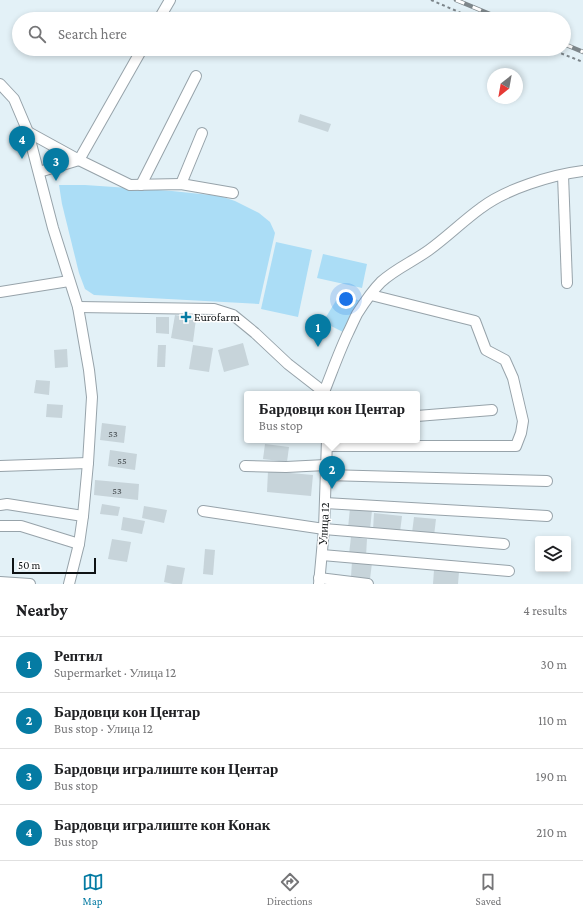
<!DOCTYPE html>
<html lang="en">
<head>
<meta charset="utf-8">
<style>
  :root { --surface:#fff; --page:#f6f6f6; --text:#202124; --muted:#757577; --line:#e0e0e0; --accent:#057ba3 }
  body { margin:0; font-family:"Crimson Pro",serif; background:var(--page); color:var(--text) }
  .controls { position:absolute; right:12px; bottom:12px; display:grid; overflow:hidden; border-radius:4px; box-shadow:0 2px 6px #0003 }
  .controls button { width:36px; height:36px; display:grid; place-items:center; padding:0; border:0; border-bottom:1px solid var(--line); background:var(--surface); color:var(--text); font:20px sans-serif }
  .compass { position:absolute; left:487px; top:68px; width:36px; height:36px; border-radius:50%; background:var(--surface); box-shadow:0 2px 6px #0003; rotate:211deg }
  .scale { position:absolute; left:12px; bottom:10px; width:84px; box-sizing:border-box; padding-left:4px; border:2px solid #0e1214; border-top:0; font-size:11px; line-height:14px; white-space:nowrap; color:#0e1214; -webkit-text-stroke:3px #fff; paint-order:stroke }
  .you { position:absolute; left:346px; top:299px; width:14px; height:14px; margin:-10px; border:3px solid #fff; border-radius:50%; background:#1a73e8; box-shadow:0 0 0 6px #1a73e833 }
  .badge { display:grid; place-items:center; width:26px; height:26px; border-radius:50%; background:var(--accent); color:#fff; font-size:13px; font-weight:700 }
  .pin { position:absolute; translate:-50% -33px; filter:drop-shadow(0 1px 2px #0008) }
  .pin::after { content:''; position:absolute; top:21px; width:14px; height:12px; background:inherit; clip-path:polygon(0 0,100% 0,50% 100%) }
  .popup { position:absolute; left:244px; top:391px; width:176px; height:52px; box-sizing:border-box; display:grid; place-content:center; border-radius:4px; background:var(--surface); filter:drop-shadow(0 1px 3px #0005); font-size:13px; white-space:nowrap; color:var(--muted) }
  .popup b { font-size:15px; color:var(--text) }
  .popup::after { content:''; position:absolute; left:50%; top:100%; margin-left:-8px; border:8px solid transparent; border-top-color:var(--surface) }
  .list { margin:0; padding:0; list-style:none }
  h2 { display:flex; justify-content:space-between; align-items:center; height:52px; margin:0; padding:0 16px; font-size:17px }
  h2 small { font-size:13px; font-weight:400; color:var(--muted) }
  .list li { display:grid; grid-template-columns:26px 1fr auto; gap:12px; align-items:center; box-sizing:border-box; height:56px; padding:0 16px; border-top:1px solid var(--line) }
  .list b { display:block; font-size:15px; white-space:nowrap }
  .list p { margin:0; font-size:13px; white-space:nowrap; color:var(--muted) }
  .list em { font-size:13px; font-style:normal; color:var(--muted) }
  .icon { flex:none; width:22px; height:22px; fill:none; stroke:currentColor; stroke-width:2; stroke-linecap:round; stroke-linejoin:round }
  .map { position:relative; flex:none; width:583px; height:584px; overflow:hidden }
  .search { position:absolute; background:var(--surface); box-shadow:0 2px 6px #0003; left:12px; right:12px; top:12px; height:44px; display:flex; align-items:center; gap:10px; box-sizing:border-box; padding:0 14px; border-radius:22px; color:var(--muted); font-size:15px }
  .sheet { height:276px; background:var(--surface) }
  nav { display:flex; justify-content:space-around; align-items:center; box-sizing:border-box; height:56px; border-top:1px solid var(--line); background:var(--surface); font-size:11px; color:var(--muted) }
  nav a { display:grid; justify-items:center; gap:2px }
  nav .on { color:var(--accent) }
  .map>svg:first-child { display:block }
  .green { fill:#abddf6 }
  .building { fill:#c7d4da }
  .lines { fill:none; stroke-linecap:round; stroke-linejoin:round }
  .street-casing { stroke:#97a3aa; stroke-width:12 }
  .path { stroke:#7c858a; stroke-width:2; stroke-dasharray:3 3; stroke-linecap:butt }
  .street { stroke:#fff; stroke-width:10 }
  .rail-casing { stroke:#7d868a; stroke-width:4.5 }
  .rail { stroke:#fff; stroke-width:3; stroke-dasharray:9; stroke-linecap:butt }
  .poi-dot { fill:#057ba3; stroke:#fff; stroke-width:1.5 }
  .labels { text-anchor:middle; stroke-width:3; stroke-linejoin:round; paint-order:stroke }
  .number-label { font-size:10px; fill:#3c4246 }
  .poi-label { font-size:12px; fill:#0e1214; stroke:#fff; text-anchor:start }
  .street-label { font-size:12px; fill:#0e1214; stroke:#fff }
</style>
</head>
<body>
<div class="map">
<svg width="583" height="584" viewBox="0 0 583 584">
  <rect width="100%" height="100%" fill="#e3f1f7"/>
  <g class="green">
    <path d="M59,185h26l87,6 48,5 15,5 24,12 11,9 5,11 -16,71 -165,-9 -9,-6 -6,-16 -17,-69z"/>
    <path d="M276,242l36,8 -14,67 -37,-8z"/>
    <path d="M323,254l44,10 -5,24 -45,-10z"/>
    <path d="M340,294l21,7 -18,31 -20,-10z"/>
  </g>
  <g class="building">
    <path d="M300,114l31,10 -3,8 -30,-10z"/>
    <path d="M175,315l21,4 -3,23 -22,-4z"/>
    <path d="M156,317h13v17l-13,-1z"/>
    <path d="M243,343l6,22 -25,7 -6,-22z"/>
    <path d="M158,345h8l-1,22h-8z"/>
    <path d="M193,345l20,3 -4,24 -20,-3z"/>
    <path d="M67,349l1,18 -13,1 -1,-18z"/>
    <path d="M36,380l14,1 -1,14 -15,-2z"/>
    <path d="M47,404l16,1 -1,13 -16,-1z"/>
    <path d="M102,423l24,3 -2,17 -24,-3z"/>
    <path d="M265,444l24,3 -2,15 -24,-3z"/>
    <path d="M110,450l27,4 -2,16 -27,-4z"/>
    <path d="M268,471l45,4 -2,21 -44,-4z"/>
    <path d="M95,480l44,4 -1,16 -44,-5z"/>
    <path d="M102,504l18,3 -2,9 -18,-2z"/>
    <path d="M144,506l23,4 -3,13 -22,-5z"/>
    <path d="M350,508l22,2 -2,20 -22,-2z"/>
    <path d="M374,513l28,3 -2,16 -27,-2z"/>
    <path d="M123,517l22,4 -3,13 -21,-4z"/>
    <path d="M414,517l22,2 -2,17 -22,-3z"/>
    <path d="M351,537l16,2 -1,17 -17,-2z"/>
    <path d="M112,539l19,3 -4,20 -19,-3z"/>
    <path d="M205,549l10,1 -2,25 -10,-1z"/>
    <path d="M352,561l20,2 -2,16 -19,-2z"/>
    <path d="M167,565l18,3 -3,16h-9l-9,-2z"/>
    <path d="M434,570l25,2 -1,12h-25z"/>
  </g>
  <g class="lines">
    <g class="street-casing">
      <g id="street">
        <path d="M159,19l11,-19"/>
        <path d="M0,84l14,15 14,33 25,96 25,79 11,63 3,27 -4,66 -5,53 -4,28 -10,40"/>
        <path d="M28,132l51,28 51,25 51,-1 52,9"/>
        <path d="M39,172l40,-12 63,-111"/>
        <path d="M563,175l4,108"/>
        <path d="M181,184l21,-51"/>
        <path d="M141,185l55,-109"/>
        <path d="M0,292l69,-11"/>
        <path d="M78,307l136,2 19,6 22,18 33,31 36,28"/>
        <path d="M324,394v-2c8,-20 15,-40 24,-59 3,-6 6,-13 9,-19 7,-11 15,-23 24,-32 14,-13 33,-21 48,-32 18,-13 34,-29 52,-42 25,-19 70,-33 102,-37"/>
        <path d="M417,416l75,-6"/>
        <path d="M327,446h189l5,-13 2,-12 -10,-43 -8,-18 -19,-10 -11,-29 -104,-26"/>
        <path d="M0,466l88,-3"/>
        <path d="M245,466l41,1 40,-2"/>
        <path d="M326,475l221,6"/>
        <path d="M325,503l222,13"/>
        <path d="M0,505l7,-1 76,12"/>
        <path d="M203,511l121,18 180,15"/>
        <path d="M0,526h21l58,18"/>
        <path d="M322,555l187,16"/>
        <path d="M319,578l49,6"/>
        <path d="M0,582l30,2"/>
        <path d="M319,584l5,-55 3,-89"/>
      </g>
    </g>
    <g class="path">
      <path d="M431,0l44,19"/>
      <path d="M550,49l33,13"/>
    </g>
    <use href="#street" class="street"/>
    <g class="rail-casing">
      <g id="rail">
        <path d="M456,0l46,19"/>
        <path d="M564,44l19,8"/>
      </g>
    </g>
    <use href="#rail" class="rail"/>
  </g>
  <path class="poi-dot" d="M184 311h4v4h4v4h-4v4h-4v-4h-4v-4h4z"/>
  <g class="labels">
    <g class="number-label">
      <text x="113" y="437">53</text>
      <text x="122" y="464">55</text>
      <text x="117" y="494">53</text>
    </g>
    <g class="poi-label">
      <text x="194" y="321">Eurofarm</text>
    </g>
    <g class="street-label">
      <text transform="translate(324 524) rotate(-87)" y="4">Улица 12</text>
    </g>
  </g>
</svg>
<div class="controls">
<button><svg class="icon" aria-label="layers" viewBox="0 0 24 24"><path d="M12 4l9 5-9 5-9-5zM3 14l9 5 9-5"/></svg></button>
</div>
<svg class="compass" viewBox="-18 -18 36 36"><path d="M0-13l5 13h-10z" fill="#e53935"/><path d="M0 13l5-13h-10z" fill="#757577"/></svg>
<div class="scale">50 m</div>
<div class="you"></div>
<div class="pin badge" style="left:318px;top:347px">1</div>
<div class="pin badge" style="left:332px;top:489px">2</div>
<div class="popup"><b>Бардовци кон Центар</b>Bus stop</div>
<div class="pin badge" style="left:56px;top:181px">3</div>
<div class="pin badge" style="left:22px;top:159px">4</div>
<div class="search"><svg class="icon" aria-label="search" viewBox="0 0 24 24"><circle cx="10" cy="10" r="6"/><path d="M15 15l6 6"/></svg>Search here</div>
</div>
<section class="sheet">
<h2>Nearby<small>4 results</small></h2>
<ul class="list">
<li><span class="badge">1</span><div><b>Рептил</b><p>Supermarket · Улица 12</p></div><em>30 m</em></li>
<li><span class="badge">2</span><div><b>Бардовци кон Центар</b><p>Bus stop · Улица 12</p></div><em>110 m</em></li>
<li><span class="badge">3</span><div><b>Бардовци игралиште кон Центар</b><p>Bus stop</p></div><em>190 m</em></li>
<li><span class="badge">4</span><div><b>Бардовци игралиште кон Конак</b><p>Bus stop</p></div><em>210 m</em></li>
</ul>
</section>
<nav>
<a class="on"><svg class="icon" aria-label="map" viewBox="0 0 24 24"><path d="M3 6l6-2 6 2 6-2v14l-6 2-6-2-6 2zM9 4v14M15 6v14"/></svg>Map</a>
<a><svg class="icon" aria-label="directions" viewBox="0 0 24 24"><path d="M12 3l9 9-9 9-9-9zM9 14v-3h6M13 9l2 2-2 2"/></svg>Directions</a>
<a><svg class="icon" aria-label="saved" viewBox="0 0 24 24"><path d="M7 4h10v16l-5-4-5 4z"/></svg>Saved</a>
</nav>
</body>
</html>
